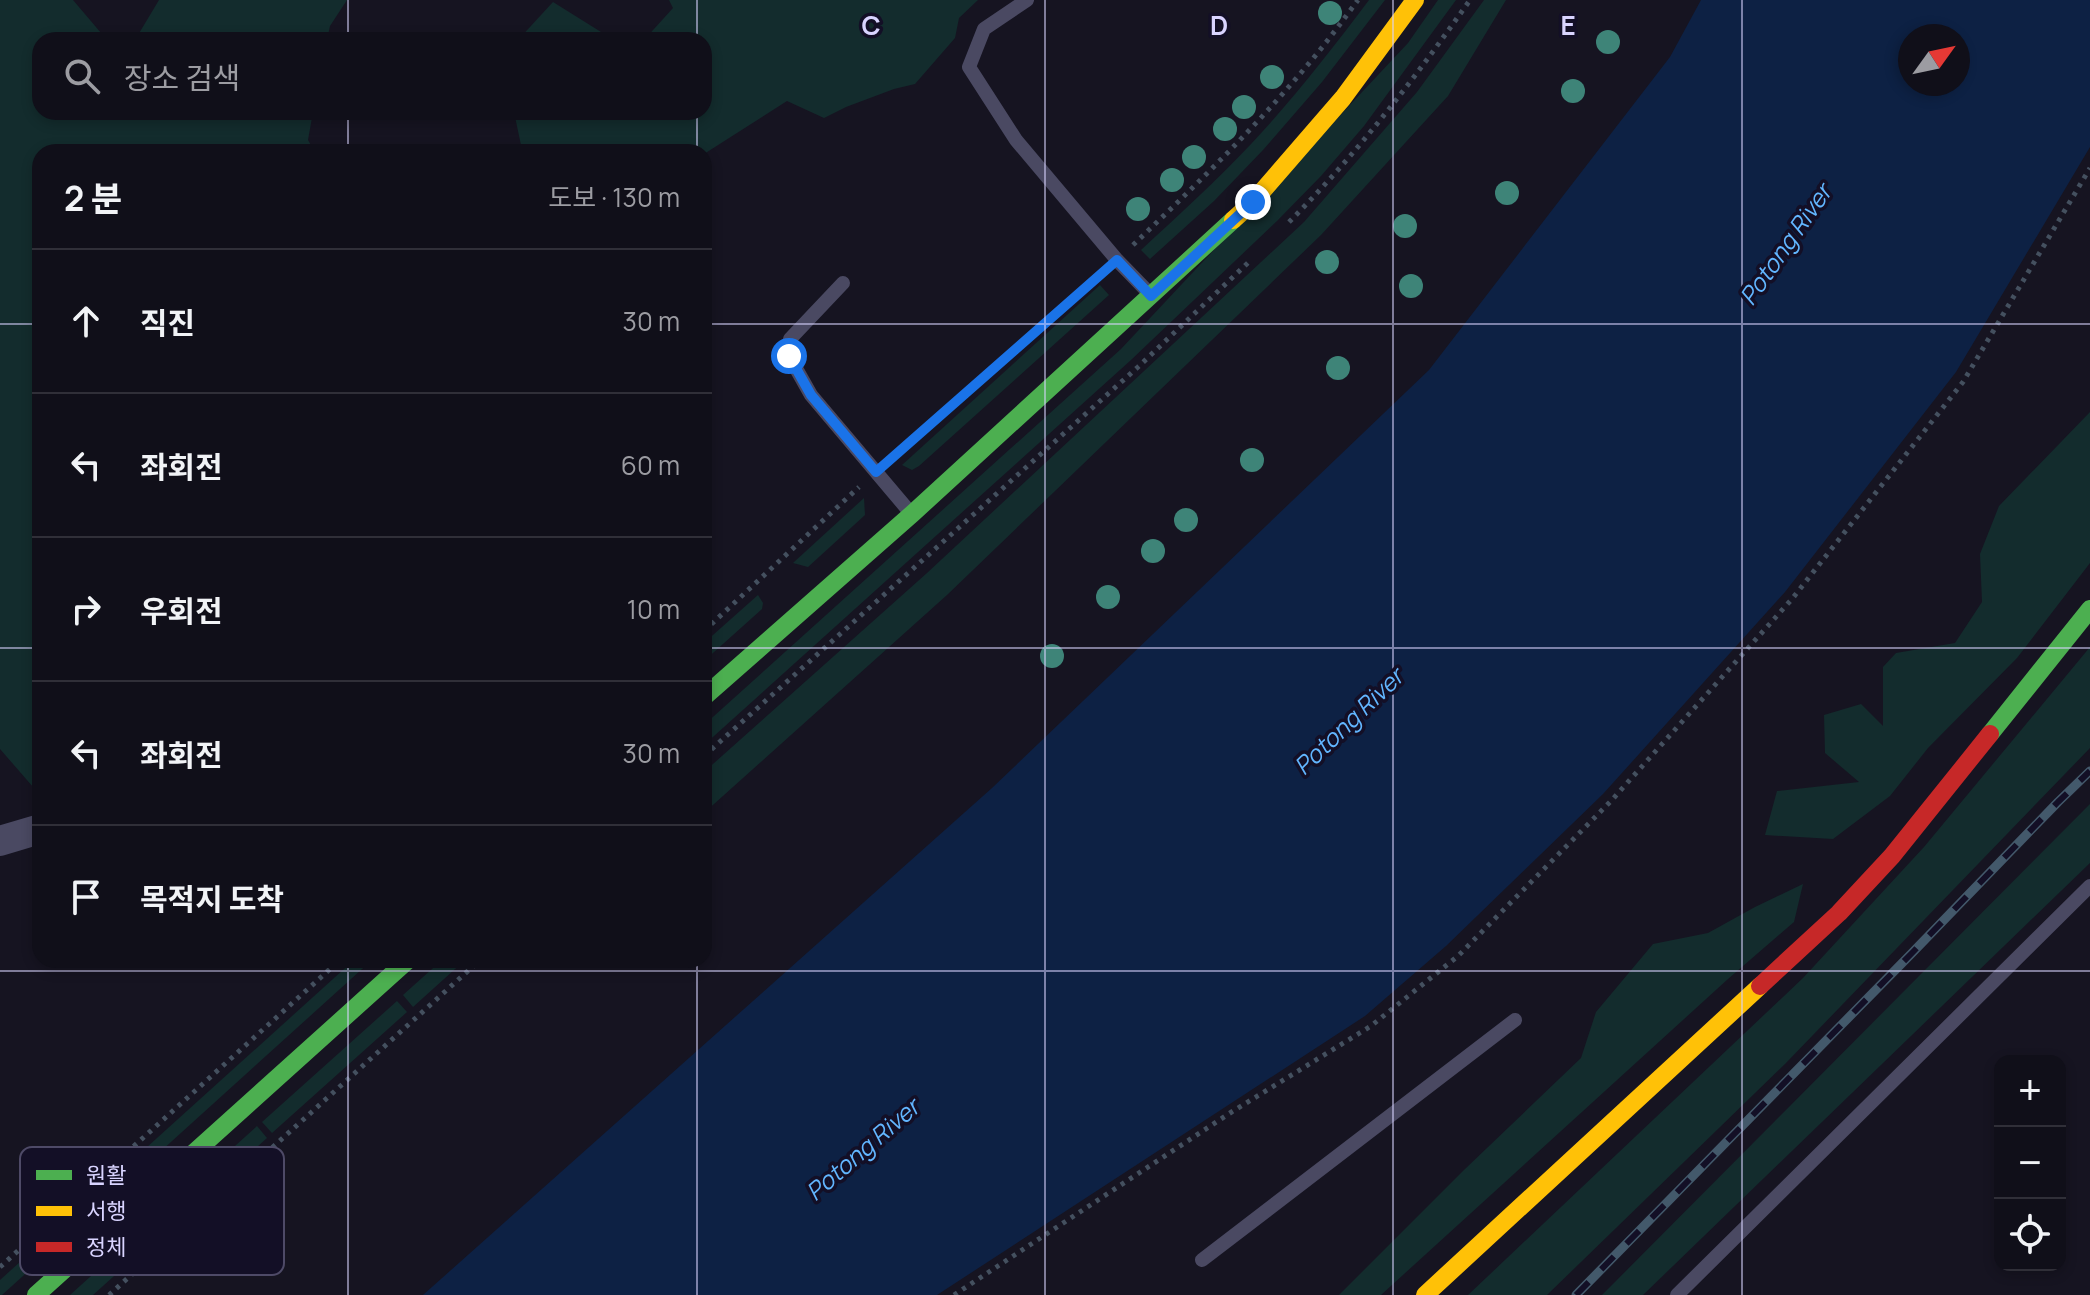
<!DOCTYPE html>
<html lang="ko">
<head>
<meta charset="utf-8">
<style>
  :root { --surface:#100f19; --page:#191822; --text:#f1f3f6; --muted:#9c9ca2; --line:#302f38 }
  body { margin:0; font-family:Manrope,"Noto Sans KR",sans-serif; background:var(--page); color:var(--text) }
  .controls { position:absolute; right:24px; bottom:24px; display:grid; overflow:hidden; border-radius:16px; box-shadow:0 4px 12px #0003 }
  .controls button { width:72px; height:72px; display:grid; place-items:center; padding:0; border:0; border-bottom:2px solid var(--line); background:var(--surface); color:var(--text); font:40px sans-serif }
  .compass { position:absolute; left:1898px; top:24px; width:72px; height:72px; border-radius:50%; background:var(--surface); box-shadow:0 4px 12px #0003; rotate:57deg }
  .stop { position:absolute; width:24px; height:24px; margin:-18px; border:6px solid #1a73e8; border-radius:50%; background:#fff }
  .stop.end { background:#1a73e8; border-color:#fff; box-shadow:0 2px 8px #0008 }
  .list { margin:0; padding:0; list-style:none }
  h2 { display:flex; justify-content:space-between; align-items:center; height:104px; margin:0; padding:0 32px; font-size:34px }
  h2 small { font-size:26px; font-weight:400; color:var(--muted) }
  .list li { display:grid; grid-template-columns:52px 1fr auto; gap:24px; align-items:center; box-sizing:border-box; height:144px; padding:0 32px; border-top:2px solid var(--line) }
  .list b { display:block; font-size:30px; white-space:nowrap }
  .list em { font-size:26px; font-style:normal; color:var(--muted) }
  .icon { flex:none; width:44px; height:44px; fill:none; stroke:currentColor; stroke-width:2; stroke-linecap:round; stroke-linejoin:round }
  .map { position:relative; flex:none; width:2090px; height:1295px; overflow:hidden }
  .search { position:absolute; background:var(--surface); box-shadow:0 4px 12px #0003; left:32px; top:32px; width:680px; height:88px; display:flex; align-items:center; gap:20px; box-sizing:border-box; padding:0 28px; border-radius:24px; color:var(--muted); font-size:30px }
  .panel { position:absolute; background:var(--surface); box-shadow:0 4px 12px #0003; left:32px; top:144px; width:680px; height:824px; border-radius:24px }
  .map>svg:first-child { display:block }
  .green { fill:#132c2d }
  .water { fill:#0d2144; fill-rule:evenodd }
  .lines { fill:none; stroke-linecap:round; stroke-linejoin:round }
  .path { stroke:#44505f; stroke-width:5; stroke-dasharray:4 6; stroke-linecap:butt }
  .lane { stroke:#4a4962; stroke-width:14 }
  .street { stroke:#4a4962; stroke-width:30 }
  .fast { stroke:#4caf50; stroke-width:18 }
  .slow { stroke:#ffc107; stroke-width:18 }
  .jam { stroke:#c62828; stroke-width:18 }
  .rail-casing { stroke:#43596b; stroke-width:9 }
  .rail { stroke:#130f26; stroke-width:6; stroke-dasharray:18; stroke-linecap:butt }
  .tree { fill:#3e8478 }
  .route { stroke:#1a73e8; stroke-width:10 }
  .grid { fill:none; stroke:#d9d4ff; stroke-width:2; stroke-opacity:0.55 }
  .labels { text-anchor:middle; stroke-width:7; stroke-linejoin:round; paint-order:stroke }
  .water-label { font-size:24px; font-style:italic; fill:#62b6ff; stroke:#130f26 }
  .key { fill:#130f26; stroke:#4e4a67; stroke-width:2 }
  .key-label { font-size:22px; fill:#d9d4ff }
  .grid-label { font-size:26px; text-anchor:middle; font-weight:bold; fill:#d9d4ff; stroke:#130f26; stroke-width:7; stroke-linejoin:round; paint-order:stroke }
</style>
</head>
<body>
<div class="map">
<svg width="2090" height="1295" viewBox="0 0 2090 1295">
  <rect width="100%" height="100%" fill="#161421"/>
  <g class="green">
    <path d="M0,0h73l34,40h-67v72h273l-5,28 7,12h-275v643l-40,-46z"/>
    <path d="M159,0h188l-17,26 -3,14h-192z"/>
    <path d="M669,0h309l-19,18 -4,20 -40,46 -21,5 -48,18 -22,11 -37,-17 -83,53v-2h-165l-18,-7 -7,-33h190v-72h-60l29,-32z"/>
    <path d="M1369,0h16l-63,82 -59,68 -49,51 -64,58 -9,-9c38,-35 76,-70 111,-107 42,-45 80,-94 117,-143z"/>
    <path d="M1438,0h18l-92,126 -43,50 -44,45 -146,139 -427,385v-20l417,-376 287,-306z"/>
    <path d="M1484,0h22l-58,96 -127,139 -374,360 -243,218v-41l223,-199 377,-351 113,-130z"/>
    <path d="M553,2l48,30 2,8h-85z"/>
    <path d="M1100,285l9,10 -190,171 -7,4 -10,-5z"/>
    <path d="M2090,412v151l-73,95 -89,90 -38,48 -57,43 -68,-4 12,-44 82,-9 -34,-29 -1,-38 37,-11 22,22v-59l13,-14 59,-10 27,-41 -2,-48 19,-48z"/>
    <path d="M864,498l1,17 -57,52 -15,-4z"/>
    <path d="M758,595l5,8 -1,6 -58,52v-18z"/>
    <path d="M2090,647v101l-305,316 -238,231h-79l335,-317 121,-131z"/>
    <path d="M2090,804v59l-447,432h-41z"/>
    <path d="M1803,884l-9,38 -66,57 -347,316h-42l126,-126 116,-111 15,-46 57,-68 55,-11 47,-26z"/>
    <path d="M354,960h18l-370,335h-2v-15z"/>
    <path d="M442,960h23l-52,47 -10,-12z"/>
    <path d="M397,1001l10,11 -135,121 -10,-11z"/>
    <path d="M257,1126l10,12 -174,157h-23z"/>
  </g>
  <path class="water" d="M1701,0h389v147l-134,225 -171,220 -182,202 -157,152 -81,70 -428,279h-514l569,-507 437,-418 241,-313zM1910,36h48v48h-48z"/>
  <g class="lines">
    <g class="path">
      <path d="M1289,222c68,-68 126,-144 181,-222"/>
      <path d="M1133,245c60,-57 119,-114 172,-177 19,-22 36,-45 53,-68"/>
      <path d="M893,456l206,-180"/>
      <path d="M704,631l155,-144"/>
      <path d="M704,756l434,-389 113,-107"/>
      <path d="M0,1267l340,-307"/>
      <path d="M109,1295l371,-335"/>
      <path d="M954,1295l276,-182 141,-87 87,-70 153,-155 181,-202 171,-217 127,-214"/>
    </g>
    <g class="lane">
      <path d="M1027,0l-43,29 -15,38 47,73 101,120 33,34"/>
      <path d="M843,283l-53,56 -1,17 22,39 98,116"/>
      <path d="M1202,1260l313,-240"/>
      <path d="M1677,1295l413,-409"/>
    </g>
    <path class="street" d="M0,841l40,-12"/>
    <g class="fast">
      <path d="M704,697l208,-183 321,-294"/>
      <path d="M1990,734l100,-125"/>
      <path d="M36,1295l372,-335"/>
    </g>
    <g class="slow">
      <path d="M1233,220l20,-18 90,-104 72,-98"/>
      <path d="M1425,1295l335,-309"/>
    </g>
    <path class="jam" d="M1760,986l79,-73 53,-57 98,-122"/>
    <g class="rail-casing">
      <path id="rail" d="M1576,1295l336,-342 146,-151 32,-31"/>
    </g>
    <use href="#rail" class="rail"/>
  </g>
  <g class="tree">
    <circle cx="1330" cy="13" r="12"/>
    <circle cx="1608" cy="42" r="12"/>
    <circle cx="1272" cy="77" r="12"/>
    <circle cx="1573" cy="91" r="12"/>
    <circle cx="1244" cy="107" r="12"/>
    <circle cx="1225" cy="129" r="12"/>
    <circle cx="1194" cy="157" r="12"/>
    <circle cx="1172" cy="180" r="12"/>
    <circle cx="1507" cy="193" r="12"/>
    <circle cx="1138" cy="209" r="12"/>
    <circle cx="1405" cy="226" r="12"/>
    <circle cx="1327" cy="262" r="12"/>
    <circle cx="1411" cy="286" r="12"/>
    <circle cx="1338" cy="368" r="12"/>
    <circle cx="1252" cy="460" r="12"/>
    <circle cx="1186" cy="520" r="12"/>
    <circle cx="1153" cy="551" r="12"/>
    <circle cx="1108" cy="597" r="12"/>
    <circle cx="1052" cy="656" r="12"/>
  </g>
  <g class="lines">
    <path class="route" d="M789,356l22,39 65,77 241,-212 34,36 102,-94"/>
  </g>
  <path class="grid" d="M348,0v40M697,0v40M1045,0v1295M1393,0v1295M1742,0v1295M348,112v40M697,112v40M0,324h40M704,324h1386M0,648h40M704,648h1386M348,960v335M697,960v335M0,971h2090"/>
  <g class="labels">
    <g class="water-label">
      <text transform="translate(1786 245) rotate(-55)" y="8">Potong River</text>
      <text transform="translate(1349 722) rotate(-44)" y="8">Potong River</text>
      <text transform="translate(863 1150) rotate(-41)" y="8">Potong River</text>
    </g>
  </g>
  <rect x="20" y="1147" width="264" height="128" rx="12" class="key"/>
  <rect x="36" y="1170" width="36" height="10" fill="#4caf50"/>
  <rect x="36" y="1206" width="36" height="10" fill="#ffc107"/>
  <rect x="36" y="1242" width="36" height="10" fill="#c62828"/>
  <g class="key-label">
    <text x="86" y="1183">원활</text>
    <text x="86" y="1219">서행</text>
    <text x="86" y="1255">정체</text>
  </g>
  <g class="grid-label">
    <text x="871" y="35">C</text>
    <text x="1219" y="35">D</text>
    <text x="1568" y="35">E</text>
  </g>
</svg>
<div class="controls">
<button>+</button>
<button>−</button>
<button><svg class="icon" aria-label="locate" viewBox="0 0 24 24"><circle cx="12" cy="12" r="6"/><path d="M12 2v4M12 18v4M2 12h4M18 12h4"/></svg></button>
</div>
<svg class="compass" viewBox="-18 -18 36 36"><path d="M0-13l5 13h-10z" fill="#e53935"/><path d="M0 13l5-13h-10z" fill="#9c9ca2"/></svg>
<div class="stop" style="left:789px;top:356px"></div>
<div class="stop end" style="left:1253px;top:202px"></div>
<div class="search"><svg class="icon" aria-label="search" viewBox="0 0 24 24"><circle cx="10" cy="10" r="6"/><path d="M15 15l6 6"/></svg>장소 검색</div>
<section class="panel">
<h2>2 분<small>도보 · 130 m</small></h2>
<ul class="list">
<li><svg class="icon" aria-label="ahead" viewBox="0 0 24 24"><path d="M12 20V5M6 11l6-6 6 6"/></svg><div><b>직진</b></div><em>30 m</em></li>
<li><svg class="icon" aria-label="left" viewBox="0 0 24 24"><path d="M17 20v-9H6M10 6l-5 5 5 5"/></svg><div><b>좌회전</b></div><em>60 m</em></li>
<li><svg class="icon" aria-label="right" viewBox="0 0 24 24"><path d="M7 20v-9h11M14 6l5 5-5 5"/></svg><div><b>우회전</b></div><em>10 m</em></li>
<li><svg class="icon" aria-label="left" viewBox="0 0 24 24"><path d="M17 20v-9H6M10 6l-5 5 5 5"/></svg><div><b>좌회전</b></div><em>30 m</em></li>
<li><svg class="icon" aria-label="arrive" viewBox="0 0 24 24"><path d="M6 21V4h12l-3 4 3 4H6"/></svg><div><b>목적지 도착</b></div></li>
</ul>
</section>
</div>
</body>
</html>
